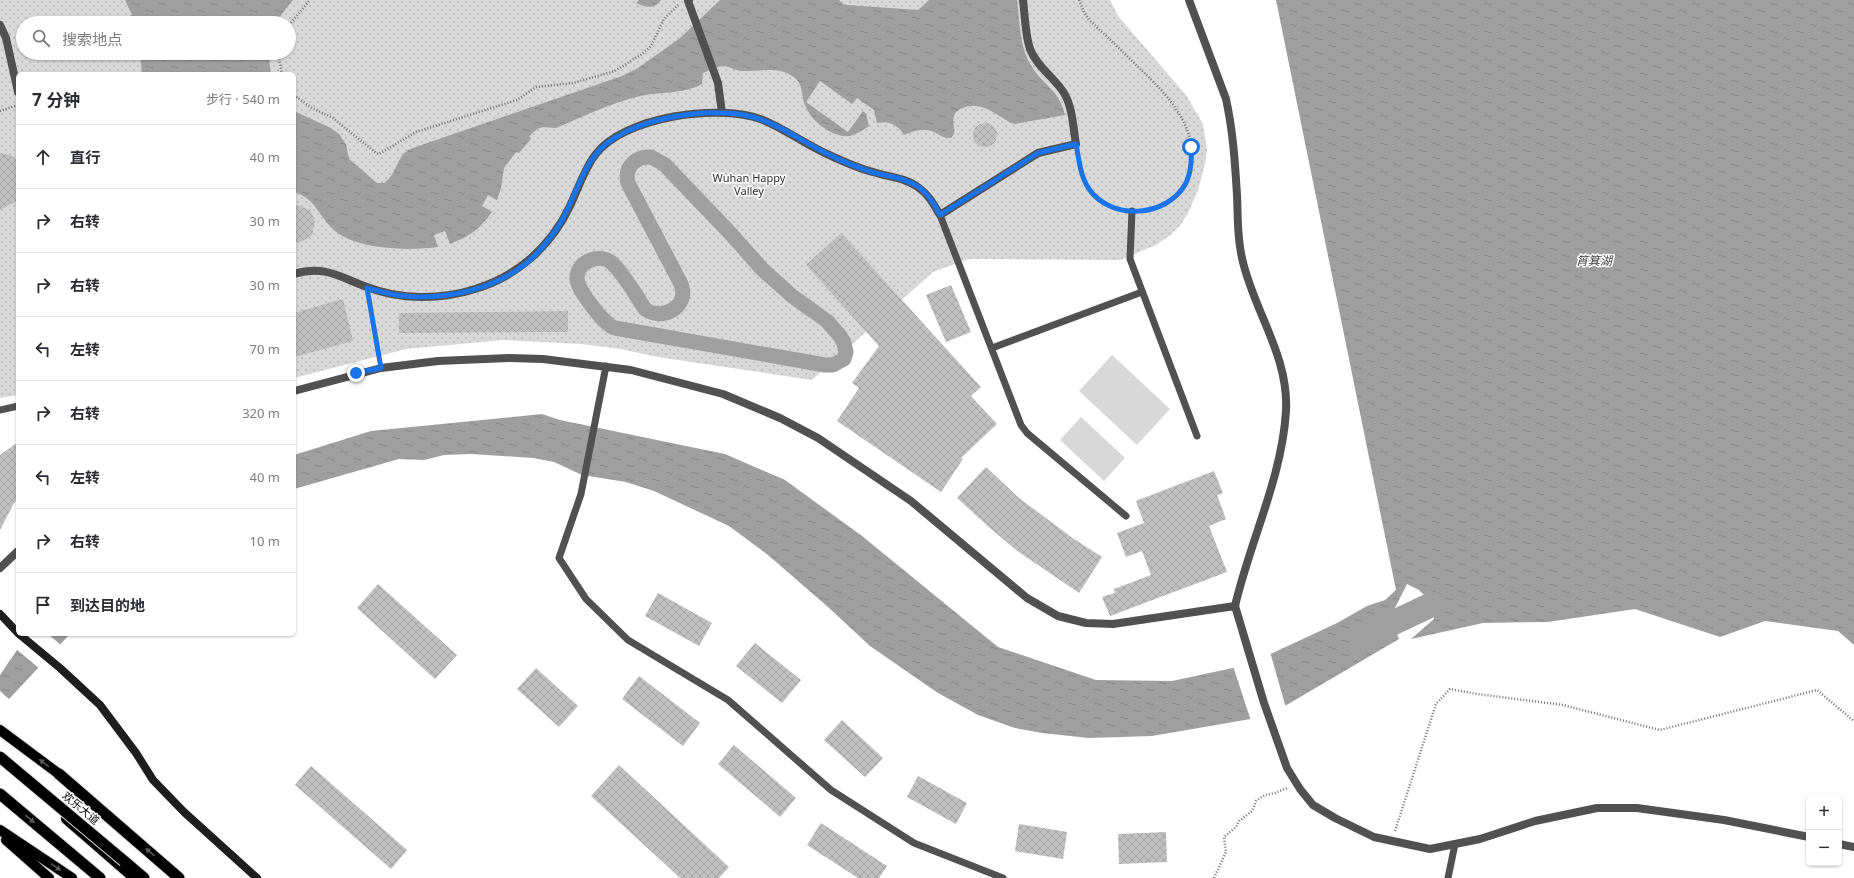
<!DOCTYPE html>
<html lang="zh">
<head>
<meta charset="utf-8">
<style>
  :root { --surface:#fff; --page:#f2f2f3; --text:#2b2b33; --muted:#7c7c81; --line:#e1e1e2 }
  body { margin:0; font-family:"Noto Sans","Noto Sans SC",sans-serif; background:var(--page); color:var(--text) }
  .controls { position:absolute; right:12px; bottom:12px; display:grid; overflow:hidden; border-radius:6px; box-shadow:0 1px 3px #0004 }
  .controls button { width:36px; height:36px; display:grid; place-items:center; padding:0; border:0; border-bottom:1px solid var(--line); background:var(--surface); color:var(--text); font:20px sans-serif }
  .stop { position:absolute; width:12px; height:12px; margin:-9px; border:3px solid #1a73e8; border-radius:50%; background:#fff }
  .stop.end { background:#1a73e8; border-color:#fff; box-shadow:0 1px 4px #0008 }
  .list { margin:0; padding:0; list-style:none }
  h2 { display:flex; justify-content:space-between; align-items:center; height:52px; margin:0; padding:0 16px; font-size:17px }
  h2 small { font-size:13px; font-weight:400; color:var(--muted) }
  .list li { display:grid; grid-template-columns:26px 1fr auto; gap:12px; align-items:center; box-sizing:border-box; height:64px; padding:0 16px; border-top:1px solid var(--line) }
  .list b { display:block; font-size:15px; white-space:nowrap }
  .list em { font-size:13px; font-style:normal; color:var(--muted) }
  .icon { flex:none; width:22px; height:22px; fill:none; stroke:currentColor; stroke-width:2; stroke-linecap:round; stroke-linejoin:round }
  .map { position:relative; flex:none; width:1854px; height:878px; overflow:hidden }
  .search { position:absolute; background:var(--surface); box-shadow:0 1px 3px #0004; left:16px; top:16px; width:280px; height:44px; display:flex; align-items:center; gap:10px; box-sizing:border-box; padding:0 14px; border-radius:22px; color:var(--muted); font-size:15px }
  .panel { position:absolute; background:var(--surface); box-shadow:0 1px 3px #0004; left:16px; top:72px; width:280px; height:564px; border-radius:6px }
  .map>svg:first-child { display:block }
  .park { fill:url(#park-dots); fill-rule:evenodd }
  .pitch { fill:#d8d8d8 }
  .water { fill:url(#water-ripples) }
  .pier { fill:#fff }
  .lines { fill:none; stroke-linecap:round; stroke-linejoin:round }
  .canal { stroke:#9f9f9f; stroke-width:15 }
  .river { stroke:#9f9f9f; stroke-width:25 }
  .building { fill:url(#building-cross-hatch) }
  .primary-casing { stroke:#dbdbdb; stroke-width:12 }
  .trunk-casing { stroke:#dbdbdb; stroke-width:13 }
  .path { stroke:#737373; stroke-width:2.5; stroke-dasharray:1 2; stroke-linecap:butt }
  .service { stroke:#515151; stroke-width:7 }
  .pedestrian { stroke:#515151; stroke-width:8 }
  .minor { stroke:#515151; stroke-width:8 }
  .tertiary { stroke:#515151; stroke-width:8 }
  .secondary { stroke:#1e1e1e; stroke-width:8 }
  .primary { stroke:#000; stroke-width:10 }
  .trunk { stroke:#000; stroke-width:11 }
  .trunk-bridge-casing { stroke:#dbdbdb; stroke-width:13; stroke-linecap:butt }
  .trunk-bridge { stroke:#000; stroke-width:11 }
  .oneway { fill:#595959 }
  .route { stroke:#1a73e8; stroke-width:5 }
  .labels { text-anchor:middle; stroke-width:3; stroke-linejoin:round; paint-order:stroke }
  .park-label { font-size:11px; fill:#2f2f2f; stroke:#fff }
  .street-label { font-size:11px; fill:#000; stroke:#fff }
  .water-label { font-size:12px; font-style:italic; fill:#404040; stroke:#fff }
</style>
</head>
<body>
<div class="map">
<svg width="1854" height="878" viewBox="0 0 1854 878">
  <defs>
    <pattern id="park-dots" width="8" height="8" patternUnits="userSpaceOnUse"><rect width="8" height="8" fill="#d8d8d8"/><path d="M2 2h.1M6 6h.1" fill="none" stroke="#b8b8b8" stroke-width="1.8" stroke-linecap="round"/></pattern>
    <pattern id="water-ripples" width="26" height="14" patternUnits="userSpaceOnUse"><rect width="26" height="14" fill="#9f9f9f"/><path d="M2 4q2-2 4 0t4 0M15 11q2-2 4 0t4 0" fill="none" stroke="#878787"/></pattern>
    <pattern id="building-cross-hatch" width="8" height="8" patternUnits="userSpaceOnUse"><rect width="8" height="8" fill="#c0c0c0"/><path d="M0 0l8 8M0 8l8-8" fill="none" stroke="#a3a3a3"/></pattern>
  </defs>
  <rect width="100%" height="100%" fill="#fff"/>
  <path class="park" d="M0,0h1110l8,16 68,79 17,29 4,26 -2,14 -7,26 -10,23 -8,13 -11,10 -13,9 -36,15 -152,-1 -35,13 -121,108 -154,-23 -37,-8 -40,-5 -78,-4 -97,9 -112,29v-304h-276v321l-18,3zM23,23h266v30h-266z"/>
  <g class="pitch">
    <path d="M1112,355l58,54 -33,36 -58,-54z"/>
    <path d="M1081,417l44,41 -21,23 -44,-41z"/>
  </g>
  <g class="water">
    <path d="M125,0h168l-18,23h-162l19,-8z"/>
    <path d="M639,0h22c-7,10 -15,7 -25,3z"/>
    <path d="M720,0h119l4,4 5,1 70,5 11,-10h88c3,22 2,47 15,67 11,18 28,24 33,48l-50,9 -4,-1c-14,-8 -31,-23 -48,-15 -4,1 -8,4 -9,8 -2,6 1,12 0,18l-3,4c-7,0 -10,-2 -15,-5 -12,-6 -21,-3 -32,2 -5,-10 -16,-15 -27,-12l-3,-13 -17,-12 -5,6 -32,-23 -14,21 42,30 15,-21 3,3 3,12c-6,4 -12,8 -19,10 -18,2 -39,-15 -45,-31 -4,-9 -1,-18 -9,-26 -15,-14 -37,-7 -55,-8 -6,-1 -13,-5 -18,-5 -6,0 -15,5 -20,7l-1,11c-20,11 -44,7 -66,13 -27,7 -54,20 -80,31 -15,-1 -17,-3 -27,9l2,2 -12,14 -3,-1 -12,16 -3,20 -4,12 -9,-5 -6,11 10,6c-12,17 -22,24 -42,32l-5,-13 -11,4 4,12c-28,4 -84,3 -105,-18 -14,-13 -18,-31 -39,-37v-81l37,17 8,6 7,10 3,15 28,24h7c13,-8 12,-27 26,-34l212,-73 16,-8 42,-30z"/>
    <path d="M1276,0h578v645l-16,-14 -73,-10 -45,16 -85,-28 -87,13 -65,1 -72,16 23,-20 -1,-15 -14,-14 -12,-6 -13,26 -5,5 10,24 -131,77 -116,20 -63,2 -47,-5 -27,-5 -37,-13 -40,-22 -68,-47 -42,-39 -60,-52 -39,-29 -75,-35 -28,-9 -44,-7 -28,-13 -20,-4 -63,-4 -27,1 -20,5 -25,-1 -105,30v-34l77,-24 171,-17 18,6 165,34 60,26 77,56 136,111 98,33 76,1 75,-16 90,-42 30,-17 18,-6 11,-10z"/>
    <path d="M140,53h128l3,21h-129z"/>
    <path d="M28,634h42l-61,65 -9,-8v-16z"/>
  </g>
  <g class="pier">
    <path d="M26,634h22l14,12 -22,23 -24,-20z"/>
    <path d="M1270,652l16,56 -17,10 -18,3 -18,-55 13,-3z"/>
  </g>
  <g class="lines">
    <path class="canal" d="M651,157l13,7 67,70 31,35 30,27 35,25 13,15 4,7 2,9 -2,7 -11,6h-8l-210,-37c-10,-2 -38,-39 -38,-49 -1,-18 24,-27 36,-15 12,12 22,30 32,45 18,13 45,-3 36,-25l-53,-101c-4,-16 8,-27 23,-26z"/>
    <path class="river" d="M1361,638l72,-34"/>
  </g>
  <g class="building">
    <circle cx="985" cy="135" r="12"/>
    <path d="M0,153l10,2 8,6v39l-18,10z"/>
    <path d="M294,204l16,6 5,12 -3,13 -11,7 -7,1z"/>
    <path d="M841,233l140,154 -10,9 26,28 -36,34 2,1 -22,33 -104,-71 22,-33 -7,-5 27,-37 -73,-81z"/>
    <path d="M951,285l20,47 -25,10 -20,-47z"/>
    <path d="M343,299l10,42 -59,16v-44z"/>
    <path d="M568,311v21l-169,1v-20z"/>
    <path d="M18,442v58l-4,3 -14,27v-75z"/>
    <path d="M986,467l33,31 55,41 28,18 -23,36 -63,-43 -26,-22 -33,-30z"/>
    <path d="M1214,471l9,22 -6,2 9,24 -17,7 18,46 -117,44 -8,-19 13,-4 -1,-4 37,-14 -9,-24 -16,6 -9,-24 27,-10 -8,-22z"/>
    <path d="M378,584l79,71 -22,24 -78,-71z"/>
    <path d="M658,593l54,30 -13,23 -54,-30z"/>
    <path d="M755,643l46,37 -19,23 -46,-37z"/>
    <path d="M536,668l42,38 -19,21 -42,-38z"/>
    <path d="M639,676l61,47 -17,23 -61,-47z"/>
    <path d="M842,720l41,38 -18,19 -41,-37z"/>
    <path d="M734,745l62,53 -16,19 -62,-53z"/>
    <path d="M619,765l110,102 -10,11h-39l-89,-82z"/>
    <path d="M311,766l96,84 -16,19 -96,-84z"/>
    <path d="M918,776l49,27 -11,21 -49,-27z"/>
    <path d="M821,823l66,43 -8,12h-21l-51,-33z"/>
    <path d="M1019,824l48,8 -4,27 -48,-8z"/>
    <path d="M1166,832l1,30 -48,2 -1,-30z"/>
  </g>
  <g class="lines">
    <g class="primary-casing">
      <g id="primary">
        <path d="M0,730l59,44"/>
        <path d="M66,819l68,59"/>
        <path d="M0,830l72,48"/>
        <path d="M6,840l43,38"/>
      </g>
    </g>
    <g class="trunk-casing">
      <g id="trunk">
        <path d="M59,774l120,104"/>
        <path d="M0,794l100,84"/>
        <path d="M124,861l20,17"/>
      </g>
    </g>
    <g class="path">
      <path d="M1079,0l5,12 5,8c17,16 33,31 49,47 31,29 67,66 49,112 -7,19 -27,30 -45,32"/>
      <path d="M289,25l21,-25"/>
      <path d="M278,53l4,21"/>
      <path d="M294,95l18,13 21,10 43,35 3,1 37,-22 101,-32 19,-13 37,-4 42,-12 27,-17 9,-8 13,-27 14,-14"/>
      <path d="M0,111l18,-6"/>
      <path d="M1078,155c6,29 13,47 45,55"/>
      <path d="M369,298l10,60"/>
      <path d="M1395,831l41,-127 14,-15 27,5 86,11 97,25 157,-40 37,31"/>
      <path d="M1214,878l12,-26 -2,-15 12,-10 3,-6 13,-10 4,-10 9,-6 10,-2 12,-5"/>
    </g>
    <g class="service">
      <path d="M1132,211l-2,48 67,177"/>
      <path d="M940,215l81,210 6,8 99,83"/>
      <path d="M992,348l150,-56"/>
      <path d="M606,366l-25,128 -22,64 27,41 42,41 100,60 103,90 83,53 89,35"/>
      <path d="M0,410l18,-4"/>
      <path d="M1448,878l7,-34"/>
    </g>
    <g class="pedestrian">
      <path d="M689,0l-1,1 30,82 4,30"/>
      <path d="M0,25l6,13 12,54"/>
      <path d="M294,274c32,-9 45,3 73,13 33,13 74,13 108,2 43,-13 76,-43 95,-83 8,-17 14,-36 25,-51 29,-39 125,-52 168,-35 22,9 42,24 64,34 15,7 30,14 46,18 15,5 34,6 46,16 10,7 15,17 21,27l98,-62 38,-9c-3,-16 -3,-36 -12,-51 -10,-16 -27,-26 -34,-44 -5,-15 -5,-33 -7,-49"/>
    </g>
    <path class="minor" d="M1189,0l37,99c7,32 9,63 11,96 1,21 0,42 5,63 11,52 47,97 44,153 -4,67 -36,130 -51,195"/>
    <g class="tertiary">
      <path d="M294,391l87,-23 57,-7 71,-3 34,1 88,11 92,24 57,24 38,20 93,63 116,97 31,18 28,7 27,1 122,-18 29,97 23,65 13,21 13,16 22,13 39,19 56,12 50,-10 55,-18 62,-13h40l87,12 85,17"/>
      <path d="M0,568l18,-17"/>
      <path d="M1839,844l15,3"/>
    </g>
    <g class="secondary">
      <path d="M0,614l18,19"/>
      <path d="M19,634l41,34 40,37 36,48 17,27 31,32 73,66"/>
    </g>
    <use href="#primary" class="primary"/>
    <use href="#trunk" class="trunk"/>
    <g class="trunk-bridge-casing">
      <path id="trunk-bridge" d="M0,757l124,104"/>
    </g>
    <use href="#trunk-bridge" class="trunk-bridge"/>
  </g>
  <defs><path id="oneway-solid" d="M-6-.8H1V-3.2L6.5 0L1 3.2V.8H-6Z"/></defs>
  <g class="oneway">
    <use href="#oneway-solid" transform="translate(44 763) rotate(-143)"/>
    <use href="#oneway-solid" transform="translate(30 819) rotate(40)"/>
    <use href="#oneway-solid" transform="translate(150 852) rotate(-139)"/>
    <use href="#oneway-solid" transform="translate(56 867) rotate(34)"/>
  </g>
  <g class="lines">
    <path class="route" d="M356,373l25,-5 -14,-80c12,3 24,7 37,8 41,4 87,-6 120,-31 13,-10 25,-25 34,-38 15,-23 21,-52 38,-73 29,-36 115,-49 157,-37 28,8 51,26 77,38 13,7 27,12 41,17 16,4 35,6 49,16 9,7 15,17 20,27l98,-62 38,-9c3,15 4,32 13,45 22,32 78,29 97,-6 5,-11 6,-24 5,-36"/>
  </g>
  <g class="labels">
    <g class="park-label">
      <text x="749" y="182">Wuhan Happy<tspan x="749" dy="13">Valley</tspan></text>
    </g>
    <g class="street-label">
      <text transform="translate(81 808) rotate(40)" y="4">欢乐大道</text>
    </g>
    <g class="water-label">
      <text x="1594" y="265">筲箕湖</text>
    </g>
  </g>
</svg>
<div class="controls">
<button>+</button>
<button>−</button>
</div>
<div class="stop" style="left:1191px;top:147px"></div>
<div class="stop end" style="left:356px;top:373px"></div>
<div class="search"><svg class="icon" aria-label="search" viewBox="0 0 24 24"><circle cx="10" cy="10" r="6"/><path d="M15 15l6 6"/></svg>搜索地点</div>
<section class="panel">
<h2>7 分钟<small>步行 · 540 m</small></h2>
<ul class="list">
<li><svg class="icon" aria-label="ahead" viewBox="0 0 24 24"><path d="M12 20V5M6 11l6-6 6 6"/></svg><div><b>直行</b></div><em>40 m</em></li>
<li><svg class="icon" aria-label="right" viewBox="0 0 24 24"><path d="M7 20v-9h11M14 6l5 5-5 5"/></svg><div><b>右转</b></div><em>30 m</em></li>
<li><svg class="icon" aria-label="right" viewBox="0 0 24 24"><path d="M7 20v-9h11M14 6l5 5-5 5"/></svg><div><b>右转</b></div><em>30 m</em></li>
<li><svg class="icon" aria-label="left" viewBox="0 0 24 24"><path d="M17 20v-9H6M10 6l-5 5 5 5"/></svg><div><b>左转</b></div><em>70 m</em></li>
<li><svg class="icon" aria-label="right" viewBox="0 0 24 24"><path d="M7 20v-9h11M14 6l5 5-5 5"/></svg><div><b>右转</b></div><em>320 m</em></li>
<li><svg class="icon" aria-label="left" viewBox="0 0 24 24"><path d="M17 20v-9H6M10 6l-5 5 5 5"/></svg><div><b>左转</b></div><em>40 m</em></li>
<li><svg class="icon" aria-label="right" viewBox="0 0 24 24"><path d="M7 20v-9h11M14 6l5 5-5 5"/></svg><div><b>右转</b></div><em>10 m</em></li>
<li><svg class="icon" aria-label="arrive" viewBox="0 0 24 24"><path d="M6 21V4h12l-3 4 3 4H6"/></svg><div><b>到达目的地</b></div></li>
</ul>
</section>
</div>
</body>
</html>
